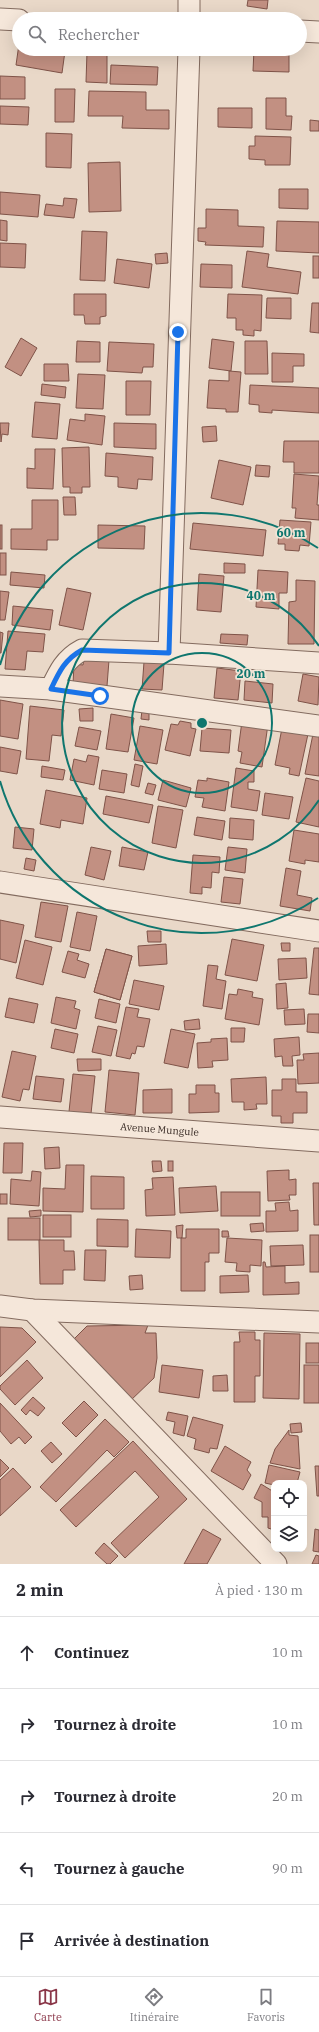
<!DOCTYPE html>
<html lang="fr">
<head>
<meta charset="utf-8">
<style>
  :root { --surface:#fff; --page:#f2f2f3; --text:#2b2b33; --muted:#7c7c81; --line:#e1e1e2; --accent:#8a3648 }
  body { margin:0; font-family:"IBM Plex Serif",serif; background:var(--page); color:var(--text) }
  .controls { position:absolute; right:12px; bottom:12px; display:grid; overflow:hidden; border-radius:8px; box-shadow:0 4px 16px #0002 }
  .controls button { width:36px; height:36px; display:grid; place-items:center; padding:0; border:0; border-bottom:1px solid var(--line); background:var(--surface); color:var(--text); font:20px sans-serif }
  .stop { position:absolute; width:12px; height:12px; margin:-9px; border:3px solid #1a73e8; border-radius:50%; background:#fff }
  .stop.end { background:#1a73e8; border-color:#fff; box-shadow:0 1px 4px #0008 }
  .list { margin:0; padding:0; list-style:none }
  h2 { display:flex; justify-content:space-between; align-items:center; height:52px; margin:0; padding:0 16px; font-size:17px }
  h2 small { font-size:13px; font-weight:400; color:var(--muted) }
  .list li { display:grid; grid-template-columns:26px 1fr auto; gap:12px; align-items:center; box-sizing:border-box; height:72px; padding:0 16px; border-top:1px solid var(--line) }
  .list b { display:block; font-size:15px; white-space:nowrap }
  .list em { font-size:13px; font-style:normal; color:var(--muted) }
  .icon { flex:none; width:22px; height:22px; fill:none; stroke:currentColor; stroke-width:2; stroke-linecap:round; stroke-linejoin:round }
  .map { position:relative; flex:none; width:319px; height:1564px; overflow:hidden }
  .search { position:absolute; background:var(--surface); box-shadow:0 4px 16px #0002; left:12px; right:12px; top:12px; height:44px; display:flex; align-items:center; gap:10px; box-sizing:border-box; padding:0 14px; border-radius:22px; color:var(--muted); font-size:15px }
  .sheet { height:412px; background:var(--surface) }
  nav { display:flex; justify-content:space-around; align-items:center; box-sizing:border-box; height:56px; border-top:1px solid var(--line); background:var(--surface); font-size:11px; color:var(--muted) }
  nav a { display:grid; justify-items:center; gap:2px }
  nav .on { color:var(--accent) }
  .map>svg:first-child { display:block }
  .building { fill:#c29082; stroke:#7f5348 }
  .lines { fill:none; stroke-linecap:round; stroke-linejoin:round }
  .street-casing { stroke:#836b5f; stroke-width:23 }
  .street { stroke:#f5e7da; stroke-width:21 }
  .route { stroke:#1a73e8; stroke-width:5 }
  .ring { fill:none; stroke:#0f766e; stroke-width:2 }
  .labels { text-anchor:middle; stroke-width:3.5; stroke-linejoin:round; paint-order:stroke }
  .street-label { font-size:10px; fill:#352721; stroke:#f1e4d6 }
  .centre { fill:#0f766e; stroke:#f1e4d6; stroke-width:2 }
  .ring-label { font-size:12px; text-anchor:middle; font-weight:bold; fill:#0f766e; stroke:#f1e4d6; stroke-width:3.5; stroke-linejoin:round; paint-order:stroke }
</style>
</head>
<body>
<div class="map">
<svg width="319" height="1564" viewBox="0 0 319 1564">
  <rect width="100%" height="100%" fill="#e9d8c8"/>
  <g class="building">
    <path d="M248,0h20l-1,9 -20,-3z"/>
    <path d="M19,44v5h32l14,2 -3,22 -46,-8z"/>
    <rect x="208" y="49" width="41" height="5"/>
    <path d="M254,49h35v23l-36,-1z"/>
    <path d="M87,52h20v31l-21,-1z"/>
    <path d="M111,65l47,2 -1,18 -47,-1z"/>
    <path d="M0,76l25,1v22h-25z"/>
    <path d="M55,89h20l-1,33h-19z"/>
    <path d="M89,91l57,1v18h23v19l-47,-1 1,-12h-35z"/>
    <path d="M266,98h20v18h6l-1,14 -25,-1z"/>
    <path d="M0,106l29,1 -1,18 -28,-1z"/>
    <path d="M218,108h34v20l-34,-1z"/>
    <path d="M310,120l9,1v10h-9z"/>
    <path d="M46,133l26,1 -1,34 -25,-1z"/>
    <path d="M255,136l36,1 -1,28h-25v-5l-16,-1v-13h6z"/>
    <path d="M120,162l1,49 -32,1 -1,-49z"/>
    <path d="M279,189h29v20l-29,-1z"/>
    <path d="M0,192l40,3 -2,22 -38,-3z"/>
    <path d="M64,198l13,1 -3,19 -30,-3 2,-11 17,2z"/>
    <path d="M206,209l32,1v16l26,1 -1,20 -58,-2 1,-3 -8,-1v-13h8z"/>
    <path d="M0,220l7,1v20l-7,-1z"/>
    <path d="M277,221l42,1v31l-43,-2z"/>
    <path d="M82,231l25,1 -2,49 -25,-1z"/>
    <path d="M0,243l26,1 -1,24 -25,-1z"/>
    <path d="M247,251l22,3 -2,13 34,5 -3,22 -56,-7z"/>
    <path d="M167,253l1,10 -12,1 -1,-10z"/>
    <rect x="313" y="256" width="6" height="22"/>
    <path d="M117,259l35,5 -3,24 -35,-5z"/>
    <path d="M201,264l31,1v23l-32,-1z"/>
    <path d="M74,294h32v22l-6,1v7h-15l-1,-9h-10z"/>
    <path d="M228,294l34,1 -1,36 -7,-1v6l-11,-1v-5h-7v-12h-9z"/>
    <path d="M267,298h24v21l-25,-1z"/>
    <path d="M312,303h7v30l-9,-1z"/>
    <path d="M21,338l16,10 -16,28 -16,-9z"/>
    <path d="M212,339l22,3 -3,29 -22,-3z"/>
    <path d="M77,341l23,1v20h-24z"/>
    <path d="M245,341h22l1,33h-23z"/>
    <path d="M109,342l45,2 -1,23h-10l-1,6 -35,-2z"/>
    <path d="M272,353l32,1v12h-11v16h-21z"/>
    <path d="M44,364h24l1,17h-25z"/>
    <path d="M229,371l12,1 -3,40h-12v-3l-19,-1 2,-28 20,1z"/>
    <path d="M78,374l27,1 -2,34 -27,-1z"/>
    <path d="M126,381h25l-1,34h-24z"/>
    <path d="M42,384l24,3 -1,11 -24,-3z"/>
    <path d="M250,385l69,3v25l-47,-3v3l-13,-1v-7l-10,-1z"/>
    <path d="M35,402l25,2 -3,35 -25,-2z"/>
    <path d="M85,414l20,2 -3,29 -35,-5 3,-21 15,2z"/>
    <path d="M0,423h9l-1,12 -6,-1 -1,8z"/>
    <path d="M114,423l42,1v25l-42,-2z"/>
    <path d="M216,426l1,15 -14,1 -1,-15z"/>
    <path d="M284,441h35v32h-25v-11h-11z"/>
    <path d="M89,447l1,40h-8v6h-12v-6h-7l-1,-39z"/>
    <path d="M35,449h20l-2,40 -26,-1v-20l8,1z"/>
    <path d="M106,453l47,4 -1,23 -14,-1 -1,10 -19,-2v-10l-13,-1z"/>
    <path d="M219,460l32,7 -8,38 -32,-7z"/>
    <path d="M256,465l14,1 -1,11 -14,-1z"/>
    <path d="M294,474l25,2 -2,29h2v15l-24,-2 1,-10h-4z"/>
    <path d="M63,497h12l1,18h-12z"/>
    <path d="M32,500h26v40h-11v10l-36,-1v-20h21z"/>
    <path d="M280,520l31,2 -2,24 -9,-1 -1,6 -14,-1v-6h-7z"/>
    <path d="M193,523l73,7 -3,26 -73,-7z"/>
    <rect x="0" y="525" width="2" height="24"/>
    <path d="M98,525l47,1 -1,23 -46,-1z"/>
    <rect x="0" y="553" width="6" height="22"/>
    <path d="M224,563l21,1v9h-21z"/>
    <path d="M258,570l30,2 -1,21h-8v16l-23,-2z"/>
    <path d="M11,572l34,3 -1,13 -34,-3z"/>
    <path d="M199,574l25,2 -3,36 -24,-2z"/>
    <path d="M296,580l19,1 -1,63h-26l1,-42 7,-1z"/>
    <path d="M67,588l24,5 -8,37 -24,-5z"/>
    <path d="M0,591l9,1 -4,28h-5z"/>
    <path d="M13,606l40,4 -3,20 -38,-5z"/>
    <path d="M8,631l37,3 -2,18 -16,-1 -2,19 -20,-1z"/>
    <path d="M0,632l3,1 -2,20h-1z"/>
    <path d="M221,634l27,1 -1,10 -27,-2z"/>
    <path d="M84,659l25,1 -2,26 -34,-2 1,-20 9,1z"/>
    <path d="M144,662l20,2 -2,26 -20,-1z"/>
    <path d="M217,668l24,3 -3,29 -24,-2z"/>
    <path d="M303,674l16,3 -1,28 -20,-4z"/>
    <path d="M245,681l28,3 -1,19 -28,-3z"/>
    <path d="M0,700l23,4 -5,35 -18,-3z"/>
    <path d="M30,706l34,4 -3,26 -9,-1 -3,26 -23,-2z"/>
    <path d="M93,708v13h-13l-1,-12z"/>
    <path d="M142,710h7v10l-8,-1z"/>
    <path d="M111,714l23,4 -6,34 -22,-3z"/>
    <path d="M180,721l11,2v5l5,1 -6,27 -25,-6 6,-26 7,1z"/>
    <path d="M242,721l26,3 -6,43 -22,-4 2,-11 -4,-1z"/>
    <path d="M140,726l23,4 -6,34 -23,-4z"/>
    <path d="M79,727l22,4 -4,19 -22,-4z"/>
    <path d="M202,728l29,2 -2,23 -29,-2z"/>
    <path d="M282,728l26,6 -9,42 -10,-2 1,-6 -15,-3z"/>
    <path d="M313,734l6,1v41l-14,-2z"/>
    <path d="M0,747l21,4 -4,23 -17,-3z"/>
    <path d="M88,755l11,2 -5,28 -24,-5 4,-21 12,3z"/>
    <path d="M135,764l8,2 -4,21 -8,-2z"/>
    <path d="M42,766l23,4 -2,10 -22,-3z"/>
    <path d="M236,768l18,3v11h-6v7l12,2 -3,20 -26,-4z"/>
    <path d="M102,770l25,4 -3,19 -25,-4z"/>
    <path d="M207,778l22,4 -4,29 -23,-4 2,-9 -9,-1 3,-17 9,1z"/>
    <path d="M306,778l13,3v46l-23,-5z"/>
    <path d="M163,780l28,8 -5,19 -28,-7z"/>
    <path d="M148,783l8,2 -3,10 -8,-2z"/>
    <path d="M46,790l41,8 -4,26 -22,-4 -1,8 -20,-4z"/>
    <path d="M265,793l28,4 -4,22 -27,-4z"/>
    <path d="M106,796l47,9 -4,18 -46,-9z"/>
    <path d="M158,806l25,4 -7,38 -24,-5z"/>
    <path d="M197,817l28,4 -3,19 -28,-5z"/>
    <path d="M230,818l24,2 -1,20 -24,-2z"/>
    <path d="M15,827l19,2 -2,21 -19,-2z"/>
    <path d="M294,830l25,4v28l-14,-2v4l-16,-3z"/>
    <path d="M91,847l20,4 -7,29 -19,-5z"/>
    <path d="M122,847l26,5 -4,18 -25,-4z"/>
    <path d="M228,847l19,2 -2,24 -20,-3z"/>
    <path d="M193,855l27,2 -1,16 -7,-1 -1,16 -9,-1v7l-12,-1z"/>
    <path d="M26,858l10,2 -2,11 -10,-2z"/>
    <path d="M286,868l15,3 -4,24 15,3 -2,13 -30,-5z"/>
    <path d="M224,877l19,2 -3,25 -19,-2z"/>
    <path d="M41,902l27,4 -7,36 -26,-5z"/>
    <path d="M77,912l20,4 -7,35 -20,-4z"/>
    <path d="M0,920l24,5 -8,38 -16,-4z"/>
    <path d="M147,931h14v11h-13z"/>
    <path d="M232,939l32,6 -7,36 -32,-6z"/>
    <path d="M25,940l27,7 -9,38 -27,-7z"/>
    <path d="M281,943h9v8h-8z"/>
    <path d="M166,944l1,20 -28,2 -1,-20z"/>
    <path d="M314,948h5v47l-10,-1z"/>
    <path d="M106,949l26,7 -12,44 -26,-8z"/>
    <path d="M106,949l26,7 -12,44 -26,-8z"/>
    <path d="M68,951l11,3 -2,6 12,4 -4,14 -23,-6z"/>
    <path d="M306,958l1,20 -28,2 -1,-21z"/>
    <path d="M208,965l10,1 -2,13 10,2 -4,28 -19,-3z"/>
    <path d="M134,980l30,6 -5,24 -30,-6z"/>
    <path d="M286,983l2,25 -11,1 -1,-25z"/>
    <path d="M238,989l15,3 -1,5 11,2 -4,26 -34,-6 4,-25 8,1z"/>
    <path d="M56,997l20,4 -2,7 6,2 -4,19 -25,-6z"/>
    <path d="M9,998l29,6 -4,19 -29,-6z"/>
    <path d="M99,999l21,5 -4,19 -21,-5z"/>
    <path d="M126,1007l13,2 -2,8 13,2 -6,28 -7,-1 -2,8 -3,-1 -2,6 -14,-3z"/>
    <path d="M304,1009l1,15 -20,1 -1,-15z"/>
    <path d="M308,1014h11v19l-12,-1z"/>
    <path d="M199,1019l1,10 -15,1 -1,-9z"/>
    <path d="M98,1026l19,4 -6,26 -19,-4z"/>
    <path d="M231,1028h14l-1,14h-13z"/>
    <path d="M55,1029l23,5 -4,19 -23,-5z"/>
    <path d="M171,1029l24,5 -7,34 -24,-5z"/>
    <path d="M299,1037l1,18 -8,1 1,10h-10l-1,-10 -7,1 -1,-18z"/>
    <path d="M227,1038l1,22 -16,1 1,6 -15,1 -1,-25 14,-1v-3z"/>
    <path d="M12,1051l24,5 -7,34 -6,-1 -3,12 -18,-4z"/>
    <path d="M319,1053v30l-21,1 -1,-24h7l-1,-6z"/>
    <path d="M77,1059h24v11l-23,1z"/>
    <path d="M109,1070l30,3 -4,42 -30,-3z"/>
    <path d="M73,1074l22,2 -5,47 -22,-2z"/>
    <path d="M36,1076l28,3 -3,23 -28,-3z"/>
    <path d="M266,1077l1,27h-11l1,5 -13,1v-8h-12l-1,-23z"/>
    <path d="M282,1079h14v13h11v21h-14v10h-12v-7h-9v-26h10z"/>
    <path d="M196,1085h19v8h4v19l-30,1v-19h7z"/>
    <path d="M172,1089v24h-29v-23z"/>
    <path d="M4,1143h19l-1,30h-19z"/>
    <path d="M59,1147l1,21 -15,1 -1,-21z"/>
    <path d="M152,1161h9l1,10 -9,1z"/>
    <rect x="168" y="1161" width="5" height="10"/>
    <path d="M66,1165h18l-1,47 -40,-1v-23l22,1z"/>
    <path d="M289,1170v10l7,-1v16h-7l1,5 -22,1 -1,-30z"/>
    <path d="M32,1171l9,1 -2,34 -29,-2 1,-25 20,2z"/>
    <path d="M91,1176l33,1v32h-33z"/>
    <path d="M173,1177l2,38 -29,1 -1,-26 8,-1 -1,-11z"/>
    <path d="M313,1183h6v42h-5z"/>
    <path d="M216,1186l2,25 -38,2 -1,-25z"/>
    <rect x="221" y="1192" width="39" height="24"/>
    <rect x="0" y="1194" width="7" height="10"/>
    <path d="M289,1202l1,9 8,-1v21l-32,1v-21h10l-1,-8z"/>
    <path d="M41,1210v6l-11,1 -1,-6z"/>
    <rect x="43" y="1215" width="28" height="22"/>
    <rect x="8" y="1218" width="32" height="22"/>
    <path d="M97,1219l31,1v27l-31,-1z"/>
    <path d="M263,1223l1,8 -13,1 -1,-8z"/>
    <path d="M183,1225l-1,13h-5l-1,-12z"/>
    <path d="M136,1229l35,2 -1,27 -35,-1z"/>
    <path d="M186,1229h33v24h-10v9h-4v29h-24v-53h5z"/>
    <path d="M222,1231h6l1,6h-7z"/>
    <rect x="310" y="1235" width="9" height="37"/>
    <path d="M227,1238l35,2 -1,26 -11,-1v7l-14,-1 1,-8 -12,-1z"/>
    <path d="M39,1240h25v11h10l1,19h-12v14h-23z"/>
    <path d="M303,1245l1,20 -33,1 -1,-20z"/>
    <path d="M85,1250h21l-1,31 -21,-1z"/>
    <path d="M263,1262h2l1,5 19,-1v17l14,-1v12l-36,1z"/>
    <path d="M142,1275l1,14 -13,1 -1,-14z"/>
    <path d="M248,1275l1,17 -29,1v-17z"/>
    <path d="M148,1325l-3,8h11l1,25 -3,20 -25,24 -59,-59 17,-17z"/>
    <path d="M0,1327l22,1 14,14 -36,35z"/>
    <path d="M239,1332h16v8h5v36h-5v26h-21v-60h6z"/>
    <path d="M264,1333l36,1 -1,65 -36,-1z"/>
    <rect x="306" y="1343" width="13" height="20"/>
    <path d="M27,1360l16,18 -28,27 -15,-16v-3z"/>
    <path d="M162,1365l41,5 -4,28 -40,-6z"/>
    <rect x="304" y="1365" width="15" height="38"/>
    <path d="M227,1375l1,16h-15v-15z"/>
    <path d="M33,1397l12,11 -7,8 -8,-6 -4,5 -5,-5z"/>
    <path d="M84,1401l14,14 -22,22 -14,-14z"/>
    <path d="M0,1403l32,34 -7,7 -6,-7 -8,7 -11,-13z"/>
    <path d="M168,1412l20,4 -4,20 -11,-3 2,-11 -9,-2z"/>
    <path d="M193,1417l30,8 -6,24 -7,-1 -1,5 -15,-4 2,-10 -9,-3z"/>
    <path d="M105,1419l24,23 -15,15 -7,-7 -51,52 -16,-15z"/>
    <path d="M301,1423l1,9 -11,1 -1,-9z"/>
    <path d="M289,1430v5l9,1 2,33 -30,-6 5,-14z"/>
    <path d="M133,1441l54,58 -62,59 -14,-15 48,-46 -24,-26 -59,56 -16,-17z"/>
    <path d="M51,1442l11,12 -10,9 -11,-12z"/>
    <path d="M225,1446l26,16 -4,8 4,5 -8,15 -32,-19z"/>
    <path d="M0,1459l9,9 -9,9z"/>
    <path d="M269,1465l31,7 -3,11h-23v2l-9,-2z"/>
    <path d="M315,1466h4v30h-2z"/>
    <path d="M13,1468l18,19 -31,29v-36z"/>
    <path d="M261,1484l13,8v38l-6,-2v-11h-6v-15l-8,-4z"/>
    <path d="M203,1529l18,10 -14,25h-23z"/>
    <path d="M315,1529l4,1v22l-6,-1z"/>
    <path d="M104,1543l14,13 -8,8h-3l-12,-11z"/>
    <path d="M316,1555l3,1v8h-7z"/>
  </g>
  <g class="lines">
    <g class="street-casing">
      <g id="street">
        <path d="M189,0v19"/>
        <path d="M0,19l19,1"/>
        <path d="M300,31l19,1"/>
        <path d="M169,653l20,-604"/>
        <path d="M0,686l51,3 268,37"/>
        <path d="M51,689c8,-17 14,-30 31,-39l87,3 150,10"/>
        <path d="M0,882l319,49"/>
        <path id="s1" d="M0,1117l319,24"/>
        <path d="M0,1306l32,4 287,12"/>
        <path d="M32,1310l244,254"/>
      </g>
    </g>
    <use href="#street" class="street"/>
  </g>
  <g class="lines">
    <path class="route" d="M100,696l-49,-7c8,-17 14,-30 31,-39l87,3 9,-321"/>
  </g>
  <g class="ring">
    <circle cx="202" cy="723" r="70"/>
    <path d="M319 800A140 140 0 1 1 319 646"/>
    <path d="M318 898A210 210 0 0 1 0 781M0 665A210 210 0 0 1 318 548"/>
  </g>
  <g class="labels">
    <g class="street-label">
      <text dy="4" stroke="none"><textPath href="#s1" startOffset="160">Avenue Mungule</textPath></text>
    </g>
  </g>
  <circle cx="202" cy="723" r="6" class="centre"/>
  <g class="ring-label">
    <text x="291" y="537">60 m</text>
    <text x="261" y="600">40 m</text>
    <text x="251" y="678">20 m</text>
  </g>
</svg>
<div class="controls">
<button><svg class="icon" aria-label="locate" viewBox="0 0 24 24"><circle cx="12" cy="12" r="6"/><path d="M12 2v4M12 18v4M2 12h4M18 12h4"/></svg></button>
<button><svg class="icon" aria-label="layers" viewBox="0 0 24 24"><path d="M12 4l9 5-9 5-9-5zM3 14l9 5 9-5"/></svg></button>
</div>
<div class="stop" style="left:100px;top:696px"></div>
<div class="stop end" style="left:178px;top:332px"></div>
<div class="search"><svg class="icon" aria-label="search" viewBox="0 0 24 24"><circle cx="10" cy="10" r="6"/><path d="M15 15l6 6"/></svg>Rechercher</div>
</div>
<section class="sheet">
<h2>2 min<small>À pied · 130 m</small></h2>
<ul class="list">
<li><svg class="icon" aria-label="ahead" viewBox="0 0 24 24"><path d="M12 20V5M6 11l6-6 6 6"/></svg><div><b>Continuez</b></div><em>10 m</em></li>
<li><svg class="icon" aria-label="right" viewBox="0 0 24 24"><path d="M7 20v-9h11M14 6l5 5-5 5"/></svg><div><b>Tournez à droite</b></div><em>10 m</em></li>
<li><svg class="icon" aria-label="right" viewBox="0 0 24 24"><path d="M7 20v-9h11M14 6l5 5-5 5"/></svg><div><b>Tournez à droite</b></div><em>20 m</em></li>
<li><svg class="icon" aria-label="left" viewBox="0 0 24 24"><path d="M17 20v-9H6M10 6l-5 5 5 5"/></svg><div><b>Tournez à gauche</b></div><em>90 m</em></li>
<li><svg class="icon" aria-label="arrive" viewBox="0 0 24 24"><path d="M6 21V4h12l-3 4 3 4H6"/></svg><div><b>Arrivée à destination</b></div></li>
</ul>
</section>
<nav>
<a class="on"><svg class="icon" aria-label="map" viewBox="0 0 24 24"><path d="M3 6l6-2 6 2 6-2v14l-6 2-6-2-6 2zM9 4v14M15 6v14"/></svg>Carte</a>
<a><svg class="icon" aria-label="directions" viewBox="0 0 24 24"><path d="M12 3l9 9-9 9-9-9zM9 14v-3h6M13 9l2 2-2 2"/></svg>Itinéraire</a>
<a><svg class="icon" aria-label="saved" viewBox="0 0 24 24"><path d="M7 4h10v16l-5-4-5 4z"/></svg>Favoris</a>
</nav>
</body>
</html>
